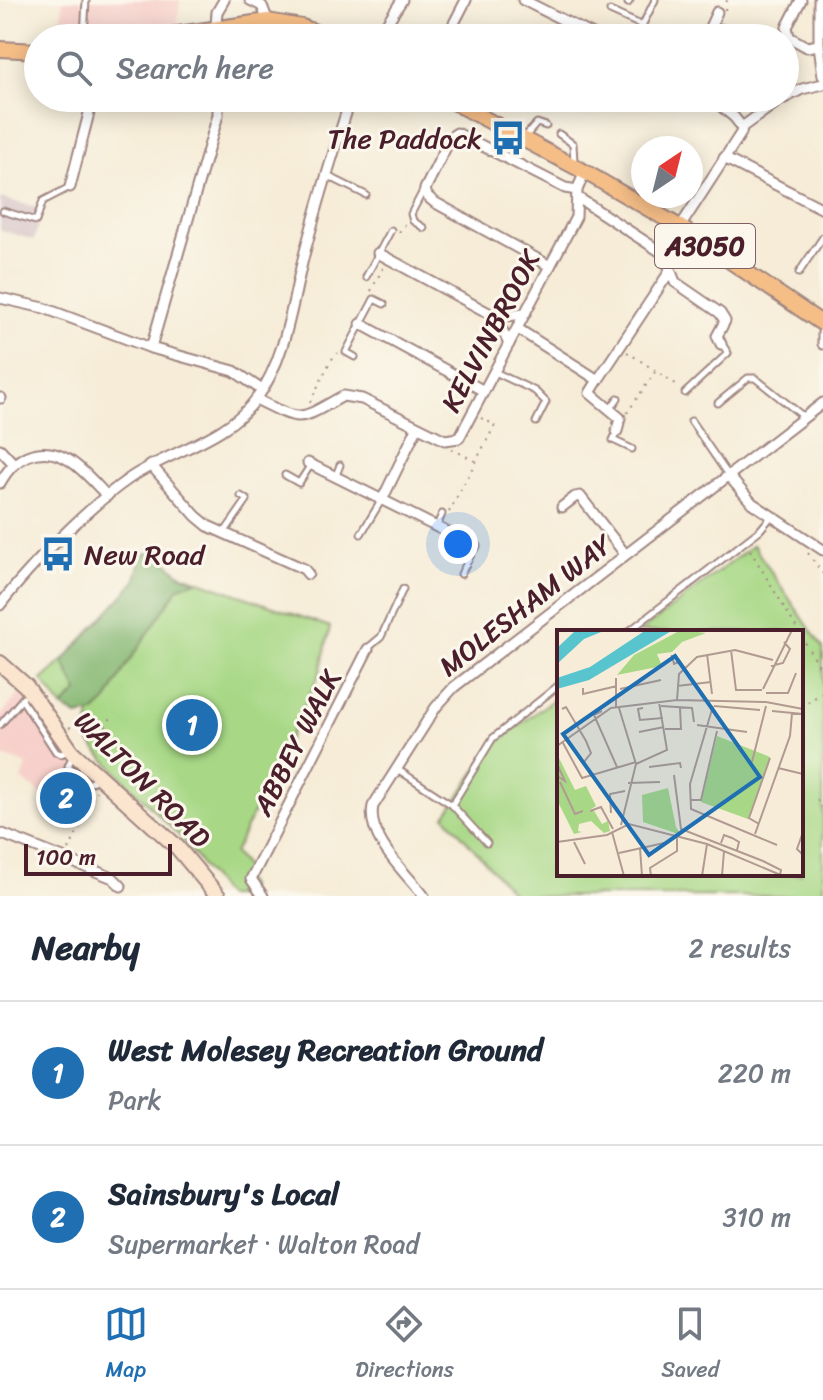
<!DOCTYPE html>
<html lang="en">
<head>
<meta charset="utf-8">
<style>
  :root { --surface:#fff; --page:#f6f6f7; --text:#1f2937; --muted:#747a83; --line:#e0e1e3; --accent:#1f6fb2 }
  body { margin:0; font-family:Sriracha,sans-serif; background:var(--page); color:var(--text) }
  .compass { position:absolute; left:631px; top:136px; width:72px; height:72px; border-radius:50%; background:var(--surface); box-shadow:0 4px 20px #0003; rotate:35deg }
  .scale { position:absolute; left:24px; bottom:20px; width:148px; box-sizing:border-box; padding-left:8px; border:4px solid #4a1f2b; border-top:0; font-size:22px; line-height:28px; white-space:nowrap; color:#4a1f2b; -webkit-text-stroke:6px #fbf7ec; paint-order:stroke }
  .you { position:absolute; left:458px; top:544px; width:28px; height:28px; margin:-20px; border:6px solid #fff; border-radius:50%; background:#1a73e8; box-shadow:0 0 0 12px #1a73e833 }
  .badge { display:grid; place-items:center; width:52px; height:52px; border-radius:50%; background:var(--accent); color:#fff; font-size:26px; font-weight:700 }
  .pin { position:absolute; translate:-50% -50%; border:4px solid #fff; box-shadow:0 2px 8px #0006 }
  .list { margin:0; padding:0; list-style:none }
  h2 { display:flex; justify-content:space-between; align-items:center; height:104px; margin:0; padding:0 32px; font-size:34px }
  h2 small { font-size:26px; font-weight:400; color:var(--muted) }
  .list li { display:grid; grid-template-columns:52px 1fr auto; gap:24px; align-items:center; box-sizing:border-box; height:144px; padding:0 32px; border-top:2px solid var(--line) }
  .list b { display:block; font-size:30px; white-space:nowrap }
  .list p { margin:0; font-size:26px; white-space:nowrap; color:var(--muted) }
  .list em { font-size:26px; font-style:normal; color:var(--muted) }
  .icon { flex:none; width:44px; height:44px; fill:none; stroke:currentColor; stroke-width:2; stroke-linecap:round; stroke-linejoin:round }
  .map { position:relative; flex:none; width:823px; height:896px; overflow:hidden }
  .search { position:absolute; background:var(--surface); box-shadow:0 4px 20px #0003; left:24px; right:24px; top:24px; height:88px; display:flex; align-items:center; gap:20px; box-sizing:border-box; padding:0 28px; border-radius:44px; color:var(--muted); font-size:30px }
  .sheet { height:392px; background:var(--surface) }
  nav { display:flex; justify-content:space-around; align-items:center; box-sizing:border-box; height:112px; border-top:2px solid var(--line); background:var(--surface); font-size:22px; color:var(--muted) }
  nav a { display:grid; justify-items:center; gap:4px }
  nav .on { color:var(--accent) }
  .map>svg:first-child { display:block }
  .built { fill:#f7d0cb }
  .industrial { fill:#d2bec2 }
  .green { fill:#a8d886; stroke:#797c58; stroke-width:2 }
  .forest { fill:#86b873; stroke:#686c4f; stroke-width:2 }
  .lines { fill:none; stroke-linecap:round; stroke-linejoin:round }
  .service-casing { stroke:#a08681; stroke-width:9 }
  .minor-casing { stroke:#a08681; stroke-width:13 }
  .secondary-casing { stroke:#a08681; stroke-width:18 }
  .primary-casing { stroke:#a08681; stroke-width:18 }
  .path { stroke:#a08681; stroke-width:2; stroke-dasharray:2 6; stroke-linecap:butt }
  .service { stroke:#fff; stroke-width:5 }
  .minor { stroke:#fff; stroke-width:9 }
  .secondary { stroke:#fbe5cf; stroke-width:14 }
  .primary { stroke:#f6be87; stroke-width:14 }
  .labels { text-anchor:middle; stroke-width:6; stroke-linejoin:round; paint-order:stroke }
  .shield { fill:#fbf7ec; stroke:#7f6065; stroke-width:2 }
  .shield-label { font-size:26px; font-weight:bold; fill:#4a1f2b }
  .poi-label { font-size:28px; fill:#4a1f2b; stroke:#fbf7ec; text-anchor:end }
  .street-label { font-size:28px; fill:#4a1f2b; stroke:#fbf7ec }
  .inset-road { fill:none; stroke:#b19a92; stroke-width:2 }
  .view { fill:#1f6fb2; fill-opacity:0.15; stroke:#1f6fb2; stroke-width:4 }
  .inset-edge { fill:none; stroke:#4a1f2b; stroke-width:4 }
</style>
</head>
<body>
<div class="map">
<svg width="823" height="896" viewBox="0 0 823 896">
  <rect width="100%" height="100%" fill="#fbf7ec"/>
  <filter id="ink" filterUnits="userSpaceOnUse"><feTurbulence type="fractalNoise" baseFrequency=".0125" numOctaves="2"/><feDisplacementMap in="SourceGraphic" scale="16" xChannelSelector="R" yChannelSelector="G"/><feConvolveMatrix kernelMatrix="1 2 1 2 8 2 1 2 1" color-interpolation-filters="sRGB"/></filter>
  <filter id="wash" filterUnits="userSpaceOnUse"><feTurbulence type="fractalNoise" baseFrequency=".006" numOctaves="4" result="noise"/><feDisplacementMap in="SourceGraphic" scale="32" xChannelSelector="R" yChannelSelector="G"/><feGaussianBlur stdDeviation="1.8" result="paint"/><feColorMatrix in="noise" values="0 0 0 0 0 0 0 0 0 0 0 0 0 0 0 0 0 1.4 0 .05"/><feComposite in="paint" operator="in"/></filter>
  <g filter="url(#wash)">
    <rect width="100%" height="100%" fill="#f6ecd7"/>
    <g class="built">
      <path d="M63,0h117l-2,24 -118,14z"/>
      <path d="M22,690l41,63 33,33 -17,38 -57,-45 5,-14 -27,-10v-38z"/>
    </g>
    <path class="industrial" d="M0,198l43,11 -9,31 -34,-10z"/>
    <g class="green">
      <path d="M753,545l70,103v248h-308l-70,-80 49,-71 65,-50v179h242v-242h-161z"/>
      <path d="M180,574l150,53 -10,46 -86,180 15,18 -5,8 5,8 -5,9h-19l-43,-57 -87,-90 -9,-13 4,-23z"/>
      <path d="M63,661l16,31 -17,15 -20,-27z"/>
    </g>
    <path class="forest" d="M156,552l24,22 17,7 -18,6 -54,81 -18,33 -13,12 -17,3 -15,-9 16,-15 -15,-31 72,-79 8,-28z"/>
  </g>
  <g filter="url(#ink)">
    <g class="lines">
      <g class="service-casing">
        <g id="service">
          <path d="M628,3l2,-3"/>
          <path d="M610,11l33,15"/>
          <path d="M712,25l19,5 15,8"/>
          <path d="M84,38l2,-38"/>
          <path d="M636,38l19,-38"/>
          <path d="M559,134l14,10 1,18"/>
          <path d="M524,138l13,-15 9,3"/>
          <path d="M326,175l40,20"/>
          <path d="M424,189l-13,25 2,7 11,7"/>
          <path d="M3,211l33,10 7,-20 27,-14"/>
          <path d="M799,273c8,-14 16,-23 24,-36"/>
          <path d="M366,277l25,-47"/>
          <path d="M355,357l-9,-5 28,-53 10,5"/>
          <path d="M495,372l40,19 11,11 -10,20"/>
          <path d="M685,393l43,-40 -6,-9"/>
          <path d="M718,403l30,-25h7l49,39"/>
          <path d="M611,408l7,-10"/>
          <path d="M691,421l37,54"/>
          <path d="M617,432l-4,8 19,9"/>
          <path d="M285,475l14,8 11,-17"/>
          <path d="M335,478l5,-13"/>
          <path d="M437,526l5,-12"/>
          <path d="M224,533l23,-33 -6,-4"/>
          <path d="M361,534l20,-33"/>
          <path d="M461,574l14,-27"/>
          <path d="M628,632l132,-102 11,-13"/>
          <path d="M368,648l13,-11 22,-48"/>
          <path d="M22,700l34,52 5,2 7,-3"/>
          <path d="M0,725l23,-27"/>
          <path d="M73,755l-5,11 21,18 7,-5"/>
          <path d="M397,769l55,36 41,-67 66,-53"/>
          <path d="M452,805l35,38"/>
        </g>
      </g>
      <g class="minor-casing">
        <g id="minor">
          <path d="M250,0l12,6 6,15"/>
          <path d="M523,0l76,38"/>
          <path d="M801,0l-14,27 2,10 18,10 12,-2"/>
          <path d="M819,0v45l4,31"/>
          <path d="M215,38l2,-26 7,-12"/>
          <path d="M365,38l20,-12 17,-26"/>
          <path d="M451,38v-9l15,-29"/>
          <path d="M705,38l12,-26"/>
          <path d="M711,98l23,19 8,10"/>
          <path d="M724,158l99,51"/>
          <path d="M70,187l19,-74 -1,-15"/>
          <path d="M577,197l87,57 11,28 45,31 5,8 -8,15 4,8"/>
          <path d="M680,227l61,-94 1,-6 35,-25 25,-13 21,-5"/>
          <path d="M378,253l118,64 29,-3"/>
          <path d="M550,266l-116,-64 -7,-6 -2,-7 26,-52 6,-4 108,55 12,2"/>
          <path d="M0,298l44,10 107,40 83,23 28,19"/>
          <path d="M496,317l13,27"/>
          <path d="M361,324l123,67"/>
          <path d="M518,329l80,51 72,-109"/>
          <path d="M823,333v11"/>
          <path d="M151,348l67,-233v-17"/>
          <path d="M598,380l-8,13 30,25 -3,13"/>
          <path d="M0,398h1"/>
          <path d="M256,399c48,24 42,22 87,-3l19,3 83,41 14,-2 117,-221 1,-27 8,-18"/>
          <path d="M0,449l14,15"/>
          <path d="M308,463l167,83"/>
          <path d="M151,465l45,51 12,10 96,43 4,5"/>
          <path d="M728,475l24,28 71,47"/>
          <path d="M0,483c7,-12 14,-21 27,-27 35,-14 58,17 80,40"/>
          <path d="M382,500l35,-72"/>
          <path d="M562,507l13,-10 5,-1 45,58"/>
          <path d="M0,605c30,-39 89,-99 130,-127 42,-28 96,-38 127,-80 29,-39 35,-96 47,-143 14,-53 30,-105 47,-157"/>
          <path d="M0,833l113,45 8,8"/>
          <path d="M263,896l-12,-17 117,-230"/>
          <path d="M424,896c-19,-24 -58,-59 -51,-90l63,-99 18,-20 369,-284"/>
        </g>
      </g>
      <g class="secondary-casing">
        <path id="secondary" d="M0,663l26,23 46,66 105,95 41,49"/>
      </g>
      <g class="primary-casing">
        <g id="primary">
          <path d="M150,38l118,-17 34,6 29,11"/>
          <path d="M0,49l38,2"/>
          <path d="M446,98l139,74 95,55 143,97"/>
        </g>
      </g>
      <g class="path">
        <path d="M725,10l2,-10"/>
        <path d="M400,22l30,16"/>
        <path d="M399,232l8,-10"/>
        <path d="M371,291l12,-23"/>
        <path d="M627,352l52,34"/>
        <path d="M310,402l21,-42 7,-7"/>
        <path d="M627,413l28,-41"/>
        <path d="M452,449l23,12"/>
        <path d="M449,512l46,-87 -14,-7"/>
        <path d="M750,550l49,82"/>
        <path d="M808,553l15,21"/>
        <path d="M801,636l22,36"/>
        <path d="M801,707l22,-15"/>
        <path d="M801,722l6,1"/>
        <path d="M69,728c12,-8 23,-4 34,2l11,-17"/>
        <path d="M817,800l6,8"/>
        <path d="M69,850l27,-59"/>
      </g>
      <use href="#service" class="service"/>
      <use href="#minor" class="minor"/>
      <use href="#secondary" class="secondary"/>
      <use href="#primary" class="primary"/>
    </g>
  </g>
  <defs>
    <g id="bus-bare" transform="scale(2.76)"><path d="M-5-6H5V4H4V6H2V4H-2V6H-4V4H-5ZM-3.5-4V0h7V-4ZM-3.5 1.2v1.5H-2V1.2ZM2 1.2v1.5H3.5V1.2Z" fill="#1f6fb2" stroke="#fbf7ec" stroke-width="2.5" paint-order="stroke"/></g>
  </defs>
  <g fill-rule="evenodd">
    <use href="#bus-bare" x="508" y="138"/>
    <use href="#bus-bare" x="58" y="554"/>
  </g>
  <g class="labels">
    <rect class="shield" x="655" y="224" width="100" height="44" rx="6"/>
    <g class="shield-label">
      <text x="705" y="255">A3050</text>
    </g>
    <g class="poi-label">
      <text x="482" y="148">The Paddock</text>
      <text x="84" y="564" text-anchor="start">New Road</text>
    </g>
    <g class="street-label">
      <text transform="translate(490 331) rotate(-62)" y="10">KELVINBROOK</text>
      <text transform="translate(525 605) rotate(-38)" y="10">MOLESHAM WAY</text>
      <text transform="translate(296 742) rotate(-63)" y="10">ABBEY WALK</text>
      <text transform="translate(143 779) rotate(45)" y="10">WALTON ROAD</text>
    </g>
  </g>
  <g transform="translate(557 630)">
    <rect width="246" height="246" fill="#f6ecd7"/>
    <path d="M124,0l25,3 -24,9 -10,10 -15,2 5,12 -45,9 17,-20zM160,106l53,21 -22,62 -47,-17zM0,124l18,36 11,-4 10,20 -8,5 5,-2 9,15 6,-3 2,10 -6,2 -13,-12 -12,3 -1,7 4,1 -8,2 -17,-34zM111,158l8,39 5,8 -38,-13 -1,-27z" fill="#a8d886"/>
    <path d="M49,0l-22,9 -27,25v-16l17,-16zM89,0h27l-84,50 -32,9v-11l33,-11z" fill="#58c5ce"/>
    <path class="inset-road" d="M174,20l5,40h26M150,24l5,40M122,32l-5,2 -2,-8h3l8,11M214,36l12,-3 7,-14 -6,-7M120,56l34,-4M26,58v6l34,-8M63,59l41,-9M206,59l29,-59M209,63h22l8,-20M120,70l2,-26 18,-17 38,-7 38,10M209,72l37,7M104,76l31,2 2,14M156,76l-23,78 1,25 86,36M157,76l46,4M59,77v-29M62,78l17,56 -15,61M86,78l-5,1 2,11 23,-2M5,79l4,-2 20,34 5,12 -7,9M45,81l-8,4 23,52M215,81l31,3M140,95l50,7M108,99h16l-1,-21M82,102l25,-5M6,113l19,35 54,-16M0,116l54,-38 66,-8 89,2M195,132l14,-56M0,134l8,17 -8,-5M79,134l31,-14 -8,-48M92,137l31,-4 1,5M221,138l25,6M117,145l7,54 82,32 18,9 -1,5M3,152l15,32 8,-3M71,153l32,-1M133,170h11l16,-69M33,181l11,-4 12,22M54,183l-1,-19 15,-3M202,194l-10,-6 21,-60M55,202l12,44M246,202l-6,17 6,6M198,204l35,-98 2,-23M0,212l50,-7 22,-11 78,20 76,32M17,212l11,22M164,213l3,-8 8,3 7,4 -2,8M83,218l2,28M62,223l45,-10M94,246l-1,-8 27,-17v-15M145,246l5,-32M165,246l2,-25"/>
    <path class="view" d="M118,26l85,121 -111,78 -86,-121z"/>
    <rect width="246" height="246" class="inset-edge"/>
  </g>
</svg>
<svg class="compass" viewBox="-18 -18 36 36"><path d="M0-13l5 13h-10z" fill="#e53935"/><path d="M0 13l5-13h-10z" fill="#747a83"/></svg>
<div class="scale">100 m</div>
<div class="you"></div>
<div class="pin badge" style="left:192px;top:725px">1</div>
<div class="pin badge" style="left:66px;top:798px">2</div>
<div class="search"><svg class="icon" aria-label="search" viewBox="0 0 24 24"><circle cx="10" cy="10" r="6"/><path d="M15 15l6 6"/></svg>Search here</div>
</div>
<section class="sheet">
<h2>Nearby<small>2 results</small></h2>
<ul class="list">
<li><span class="badge">1</span><div><b>West Molesey Recreation Ground</b><p>Park</p></div><em>220 m</em></li>
<li><span class="badge">2</span><div><b>Sainsbury's Local</b><p>Supermarket · Walton Road</p></div><em>310 m</em></li>
</ul>
</section>
<nav>
<a class="on"><svg class="icon" aria-label="map" viewBox="0 0 24 24"><path d="M3 6l6-2 6 2 6-2v14l-6 2-6-2-6 2zM9 4v14M15 6v14"/></svg>Map</a>
<a><svg class="icon" aria-label="directions" viewBox="0 0 24 24"><path d="M12 3l9 9-9 9-9-9zM9 14v-3h6M13 9l2 2-2 2"/></svg>Directions</a>
<a><svg class="icon" aria-label="saved" viewBox="0 0 24 24"><path d="M7 4h10v16l-5-4-5 4z"/></svg>Saved</a>
</nav>
</body>
</html>
